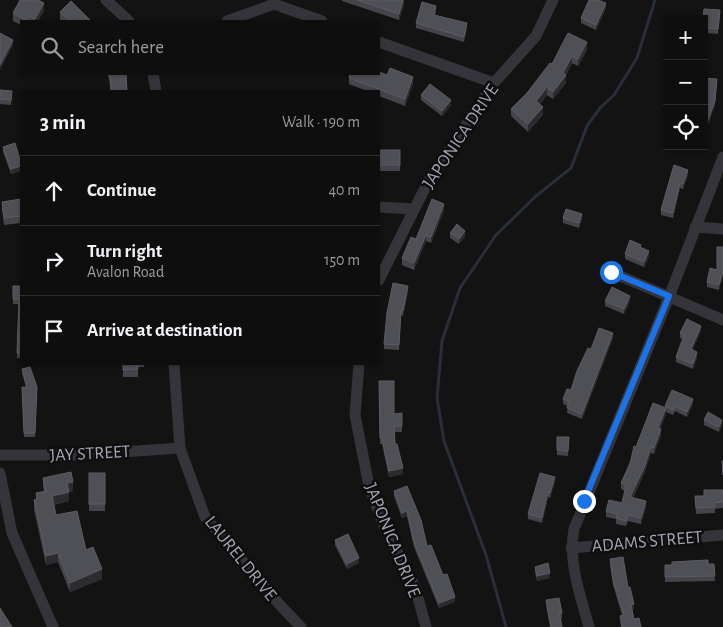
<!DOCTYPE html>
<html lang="en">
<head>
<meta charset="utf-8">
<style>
  :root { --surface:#0e0e0f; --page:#171718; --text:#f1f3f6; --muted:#9b9c9e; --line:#2e2e2f }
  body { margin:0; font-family:"Alegreya Sans",sans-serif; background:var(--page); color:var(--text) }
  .controls { position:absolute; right:15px; top:15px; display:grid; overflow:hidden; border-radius:0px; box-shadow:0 1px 4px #0004 }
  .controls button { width:45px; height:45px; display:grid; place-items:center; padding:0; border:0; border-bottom:1px solid var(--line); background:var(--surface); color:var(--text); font:25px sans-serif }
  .stop { position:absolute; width:15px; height:15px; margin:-11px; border:4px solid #1a73e8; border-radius:50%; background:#fff }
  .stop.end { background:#1a73e8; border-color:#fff; box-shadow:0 1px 5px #0008 }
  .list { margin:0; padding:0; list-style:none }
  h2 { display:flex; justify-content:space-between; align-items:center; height:65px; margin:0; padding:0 20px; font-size:21px }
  h2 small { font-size:16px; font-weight:400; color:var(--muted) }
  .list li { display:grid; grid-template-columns:32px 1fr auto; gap:15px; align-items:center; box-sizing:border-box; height:70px; padding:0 20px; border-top:1px solid var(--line) }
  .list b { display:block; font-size:19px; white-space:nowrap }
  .list p { margin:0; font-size:16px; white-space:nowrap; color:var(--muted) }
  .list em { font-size:16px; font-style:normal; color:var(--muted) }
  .icon { flex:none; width:28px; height:28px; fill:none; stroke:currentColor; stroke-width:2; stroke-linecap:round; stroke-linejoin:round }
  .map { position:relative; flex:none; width:723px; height:627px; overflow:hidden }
  .search { position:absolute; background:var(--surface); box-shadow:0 1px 4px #0004; left:20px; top:20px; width:360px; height:55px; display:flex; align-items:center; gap:12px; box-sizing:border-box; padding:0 18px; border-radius:0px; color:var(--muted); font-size:19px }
  .panel { position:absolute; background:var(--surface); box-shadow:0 1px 4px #0004; left:20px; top:90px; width:360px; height:275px; border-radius:0px }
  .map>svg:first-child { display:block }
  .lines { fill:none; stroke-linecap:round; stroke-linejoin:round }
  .stream { stroke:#292f38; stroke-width:3 }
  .minor { stroke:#34343a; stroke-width:11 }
  .wall { fill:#44444a }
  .shaded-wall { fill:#2c2c30 }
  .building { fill:#4f4f56; stroke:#5c5c64 }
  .route { stroke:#1a73e8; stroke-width:6 }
  .labels { text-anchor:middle; stroke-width:5; stroke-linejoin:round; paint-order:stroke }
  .street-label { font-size:18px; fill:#a4a6b5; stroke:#0e0e0f }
</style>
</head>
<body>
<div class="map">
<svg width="723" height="627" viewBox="0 0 723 627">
  <rect width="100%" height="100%" fill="#131314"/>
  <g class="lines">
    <path class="stream" d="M506,627l-20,-72 -42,-114 -7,-43 5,-57 18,-53 36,-53 40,-39 35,-28 16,-42 13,-18 14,-13 23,-37 18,-58"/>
    <g class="minor">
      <path d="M106,0l23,21"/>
      <path d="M274,4l48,17"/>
      <path d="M227,21l47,-17"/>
      <path d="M379,42l115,41"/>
      <path d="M153,74l3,17"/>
      <path d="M379,207l34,2"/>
      <path d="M695,227l28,2"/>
      <path d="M611,272l112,48"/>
      <path d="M379,280l50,-100 65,-97 42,-47 17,-36"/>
      <path d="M174,364l6,84 25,69 74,87 22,23"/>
      <path d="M359,364l-4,51 14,71 15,40 31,61 11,40"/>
      <path d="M0,455h79l101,-7"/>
      <path d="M0,473l12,60 41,94"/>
      <path d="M571,548l152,-13"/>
      <path d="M589,627c-9,-33 -21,-64 -15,-98l95,-232 54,-140"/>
    </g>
  </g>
  <g class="wall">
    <path d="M342,0h62v5l-5,15 -57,-19z"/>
    <path d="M606,8l-10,22 -15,-7v-5z"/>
    <path d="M44,10l-6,11h-17v4l-8,-4v-8z"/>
    <path d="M436,11l-1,4 32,13 -3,14 -48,-14v-5z"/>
    <path d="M60,12l31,9h-29l-2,-2z"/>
    <path d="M720,15l-2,19 -14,-1v-14z"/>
    <path d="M587,50l-9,16 -6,-3 -6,12v8l-13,16 -6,-4 -7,9 3,11 -15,17 -17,-16v-7l16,-16 25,-29z"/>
    <path d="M107,74h19l1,17h-16l-2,-12z"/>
    <path d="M349,78l64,6 -8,22 -26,-10v-5h-12l-18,-7z"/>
    <path d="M0,90l12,6 -1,9 -11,-1z"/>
    <path d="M421,95l30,10 -9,11 -21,-16z"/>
    <path d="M3,147l18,16v8l-10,3 -8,-22z"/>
    <path d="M400,150v21h-21v-18z"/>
    <path d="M674,165l14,10 -5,14 -3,-1 -7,30 -12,-3v-5z"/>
    <path d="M21,199v24l-17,2 -2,-16v-7z"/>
    <path d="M444,210l-13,33 -5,-2 -12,29 -12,-5v-7l14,-19z"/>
    <path d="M563,218l19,1 -3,9 -16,-5z"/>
    <path d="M450,233l15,3 -6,8 -9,-6z"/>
    <path d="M723,247l-4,43 -12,-3v-5l10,-12z"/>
    <path d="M641,248l8,8 -5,11 -19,-8v-5z"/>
    <path d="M13,286h8v72h-4l2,-54h-6z"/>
    <path d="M408,291l-5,25 -2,-1 -2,35 -15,-1v-5z"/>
    <path d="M605,301h25l-6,13 -19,-8z"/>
    <path d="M701,331l-9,19 5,7 -4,12 -17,-7v-5l7,-18 -3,-1v-5z"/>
    <path d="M613,338l-31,81 -15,-6 1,-7 -5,-2v-5l8,-9 20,-41z"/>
    <path d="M123,364h21v3h-6v10h-15z"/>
    <path d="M22,369l15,18 -2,50h-11l-2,-50h4l-4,-14z"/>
    <path d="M379,381l15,33 8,12v6h-7v12l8,30 -14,3 -7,-33h-2z"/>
    <path d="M693,404l-6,13 -12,-6 -2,4 -7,-3v2l-6,15 1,6 -7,19 -3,-1 -7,21 -11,24 13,9 -5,17 -13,-3 -2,5 -10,-2v-5l-10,-2v-6l16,-8 3,-12 -4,-2v-6l15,-36 29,-40v-1z"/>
    <path d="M704,420l18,5 -3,7 -15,-7z"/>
    <path d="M569,437l-1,19 -11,-1v-5z"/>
    <rect x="89" y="473" width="16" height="38"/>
    <path d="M43,478l30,13 -4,1v9l-15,4 2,10 30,35 16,29 -32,13 -12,-30 -12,3 -12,-56v-9l2,-1v-6l8,-1 -1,-5z"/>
    <path d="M555,482l-5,16 -2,-1 -6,26 -14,-4v-5z"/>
    <path d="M407,486l20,60 16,29 12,27 -16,6 -25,-61 -7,-31 -5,2 -8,-22v-5z"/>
    <path d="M723,490v18l-8,1v4l-19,1 -1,-18h9z"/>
    <path d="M335,540l24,23 -12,6 -12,-24z"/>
    <path d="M610,559l18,28 6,22h-2l2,10 7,8h-20l-1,-11 2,-1 -9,-30 -3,-21z"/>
    <path d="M714,564l1,17 -50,1v-17z"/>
    <path d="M535,567l15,11 -13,3 -2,-9z"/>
    <path d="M546,600l16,13v5h-1l1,9h-12l-4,-22z"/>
  </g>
  <g class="shaded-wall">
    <path d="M403,0l1,5 -5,15v-6z"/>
    <path d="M44,3v7l-6,11h-3v-2z"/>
    <path d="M606,3v5l-10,22v-5z"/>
    <path d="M467,23v5l-3,14v-5z"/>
    <path d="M13,40v5l-13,25v-5z"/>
    <path d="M587,42v8l-9,16v-7z"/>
    <path d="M572,56v7l-8,15 2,-3v8l-13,16v-7z"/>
    <path d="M413,77v7l-8,22v-7z"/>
    <path d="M717,79l-2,27 -11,30v-5z"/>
    <path d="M547,87v8l-11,14v-8z"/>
    <path d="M451,100v5l-9,11v-5z"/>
    <path d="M543,107v8l-15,17v-8z"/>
    <path d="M21,166v5l-10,3v-5z"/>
    <path d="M688,170v5l-5,14v-5z"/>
    <path d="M680,183v5l-7,30v-5z"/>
    <path d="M444,204v6l-13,33v-6z"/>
    <path d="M582,214v5l-3,9v-5z"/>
    <path d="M465,231v5l-6,8v-5z"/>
    <path d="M426,235v6l-12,29v-7z"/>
    <path d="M649,251v5l-5,11v-5z"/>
    <path d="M723,271v5l-4,14v-5z"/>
    <path d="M408,286v5l-5,25v-5z"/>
    <path d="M630,296v5l-6,13v-5z"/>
    <path d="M701,326v5l-10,23v-5z"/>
    <path d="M613,333v5l-31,81v-5z"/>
    <path d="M697,352v5l-4,12v-5z"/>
    <path d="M693,399v5l-6,13v-5z"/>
    <path d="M666,408v6l-8,20v-6z"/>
    <path d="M722,420v5l-3,7v-5z"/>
    <path d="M661,429v6l-7,19v-6z"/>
    <path d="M651,447v6l-7,21 -14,29v-6z"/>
    <path d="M403,468v6l-14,3v-6z"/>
    <path d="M555,477v5l-5,16v-5z"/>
    <path d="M73,482v9l-6,1v-9z"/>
    <path d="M69,492v9l-17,4v-9z"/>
    <path d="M548,492v5l-6,26v-5z"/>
    <path d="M646,501v6l-5,17v-6z"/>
    <path d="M407,511v5l-5,2v-5z"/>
    <path d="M58,553v9l-12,3v-9z"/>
    <path d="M359,558v5l-12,6v-5z"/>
    <path d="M102,569v10l-32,13v-9z"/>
    <path d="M550,573v5l-13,3v-5z"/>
    <path d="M455,597v5l-16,6v-5z"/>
    <path d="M634,604v5l-3,1v-5z"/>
  </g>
  <g class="building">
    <path d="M20,0h18l6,3 -9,16 -6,-3 -2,5 -14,-8z"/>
    <path d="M357,0h46l-4,14z"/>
    <path d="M589,0h9l8,3 -10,22 -15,-7z"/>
    <path d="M71,1l20,20h-21l-10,-9z"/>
    <path d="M422,2l14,4 -2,9 33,8 -3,14 -48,-14z"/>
    <path d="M704,9l16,1 -2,19 -14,-1v-9h-1z"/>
    <path d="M0,33l13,7 -13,25z"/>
    <path d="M568,33l19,9 -9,17 -6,-3 -9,17 3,2 -13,17 -6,-5 -11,14 7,6 -15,17 -17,-15 16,-16 23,-30 2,1z"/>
    <path d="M390,68l23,9 -8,22 -56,-21 1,-4h29v-2l8,3z"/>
    <path d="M110,74h16l1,17h-16z"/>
    <path d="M704,78l13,1 -2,22 -11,30z"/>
    <path d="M430,84l21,16 -9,11 -21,-16z"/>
    <path d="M0,90l12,1 -1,9 -11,-1z"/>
    <path d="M15,143l6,20v3l-10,3 -8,-22z"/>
    <rect x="379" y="150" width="21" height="15"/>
    <path d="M674,165l14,5 -5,14 -3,-1 -7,30 -12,-3z"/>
    <path d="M21,199v17l-17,2 -2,-16z"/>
    <path d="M432,199l12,5 -13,33 -5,-2 -12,28 -12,-5 9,-21 5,2z"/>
    <path d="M566,209l16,5 -3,9 -16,-5z"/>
    <path d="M457,224l8,7 -6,8 -9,-6z"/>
    <path d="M630,240l11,5 -1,2 9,4 -5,11 -19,-8z"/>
    <path d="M717,247h6v24l-4,14 -12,-3 3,-14 7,2z"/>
    <path d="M393,283l15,3 -5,25 -2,-1 -2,35 -15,-1 3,-31z"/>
    <path d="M13,286h8v67h-4l2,-54h-6z"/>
    <path d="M612,287l18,9 -6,13 -19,-8z"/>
    <path d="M687,319l14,7 -10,23 6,3 -4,12 -17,-7 8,-22 -4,-2z"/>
    <path d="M599,328l14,5 -31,81 -15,-6 2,-7 -6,-2 4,-10 4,1 6,-19 11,-23 3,1z"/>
    <path d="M123,364h15v5l-15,1z"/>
    <path d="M30,367l7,20 -2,46h-11l-2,-46h5l-5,-18z"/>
    <path d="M379,381h15v33l8,-1v13h-8l1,18h2l6,24 -14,3 -7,-33h-2z"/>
    <path d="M672,390l21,9 -6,13 -12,-6 -2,4 -8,-4z"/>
    <path d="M653,403l13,5 -8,20 3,1 -7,19 -3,-1 -7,21 -14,29 16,4 -5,17 -13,-3 -2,6 -10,-3 1,-4 -11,-3 3,-11 13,3 4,-18 -5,-2 9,-19 4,-18 2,1z"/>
    <path d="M708,412l14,8 -3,7 -15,-7z"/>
    <path d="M557,437h12l-1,14 -11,-1z"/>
    <path d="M722,461h1v14z"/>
    <path d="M71,472l2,10 -6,1 2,9 -17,4 4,19 21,-4 9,39 7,-3 9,22 -32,14 -12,-30 -12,3 -12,-56 3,-1 -1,-6 10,-2 -3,-13z"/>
    <rect x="89" y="473" width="16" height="31"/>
    <path d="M540,473l15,4 -5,16 -2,-1 -6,26 -14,-4z"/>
    <path d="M407,486l14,34 6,26 4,-1 12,30 4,-1 8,23 -16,6 -25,-61 -7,-31 -5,2 -8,-22z"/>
    <path d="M704,490h19v12l-9,1 1,4 -19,1 -1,-12h9z"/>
    <path d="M348,534l11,24 -12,6 -12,-24z"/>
    <path d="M623,557l5,30h2l4,17 -3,1 3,14 5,-1 2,9h-19l-2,-11 4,-1 -11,-35 -3,-21z"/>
    <path d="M708,560v4h6l1,12 -50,1v-12h7v-3z"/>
    <path d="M548,563l2,10 -13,3 -2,-9z"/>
    <path d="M559,598l3,15h-3l3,14h-11l-5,-27z"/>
    <path d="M0,608l12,19h-12z"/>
  </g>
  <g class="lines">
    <path class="route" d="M584,501l85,-205 -58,-24"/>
  </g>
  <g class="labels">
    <g class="street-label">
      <text transform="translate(460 136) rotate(-56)" y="6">JAPONICA DRIVE</text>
      <text transform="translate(90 453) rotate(-3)" y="6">JAY STREET</text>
      <text transform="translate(393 540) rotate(68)" y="6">JAPONICA DRIVE</text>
      <text transform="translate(647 541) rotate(-5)" y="6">ADAMS STREET</text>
      <text transform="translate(241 558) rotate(51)" y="6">LAUREL DRIVE</text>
    </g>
  </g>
</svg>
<div class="controls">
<button>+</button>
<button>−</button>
<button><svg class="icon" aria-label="locate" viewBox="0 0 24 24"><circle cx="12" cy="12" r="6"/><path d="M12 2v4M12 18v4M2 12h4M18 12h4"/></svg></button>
</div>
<div class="stop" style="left:611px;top:272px"></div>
<div class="stop end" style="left:584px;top:501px"></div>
<div class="search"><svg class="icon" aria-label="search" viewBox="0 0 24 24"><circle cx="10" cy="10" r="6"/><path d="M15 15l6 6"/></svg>Search here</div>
<section class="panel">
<h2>3 min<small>Walk · 190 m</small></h2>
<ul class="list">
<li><svg class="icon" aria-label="ahead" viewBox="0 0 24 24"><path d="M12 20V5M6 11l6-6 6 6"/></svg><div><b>Continue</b></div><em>40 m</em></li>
<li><svg class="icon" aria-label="right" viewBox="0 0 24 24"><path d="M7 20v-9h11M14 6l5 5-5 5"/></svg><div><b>Turn right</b><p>Avalon Road</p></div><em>150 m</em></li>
<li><svg class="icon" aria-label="arrive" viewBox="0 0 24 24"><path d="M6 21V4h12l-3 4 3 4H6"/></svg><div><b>Arrive at destination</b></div></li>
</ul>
</section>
</div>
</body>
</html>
